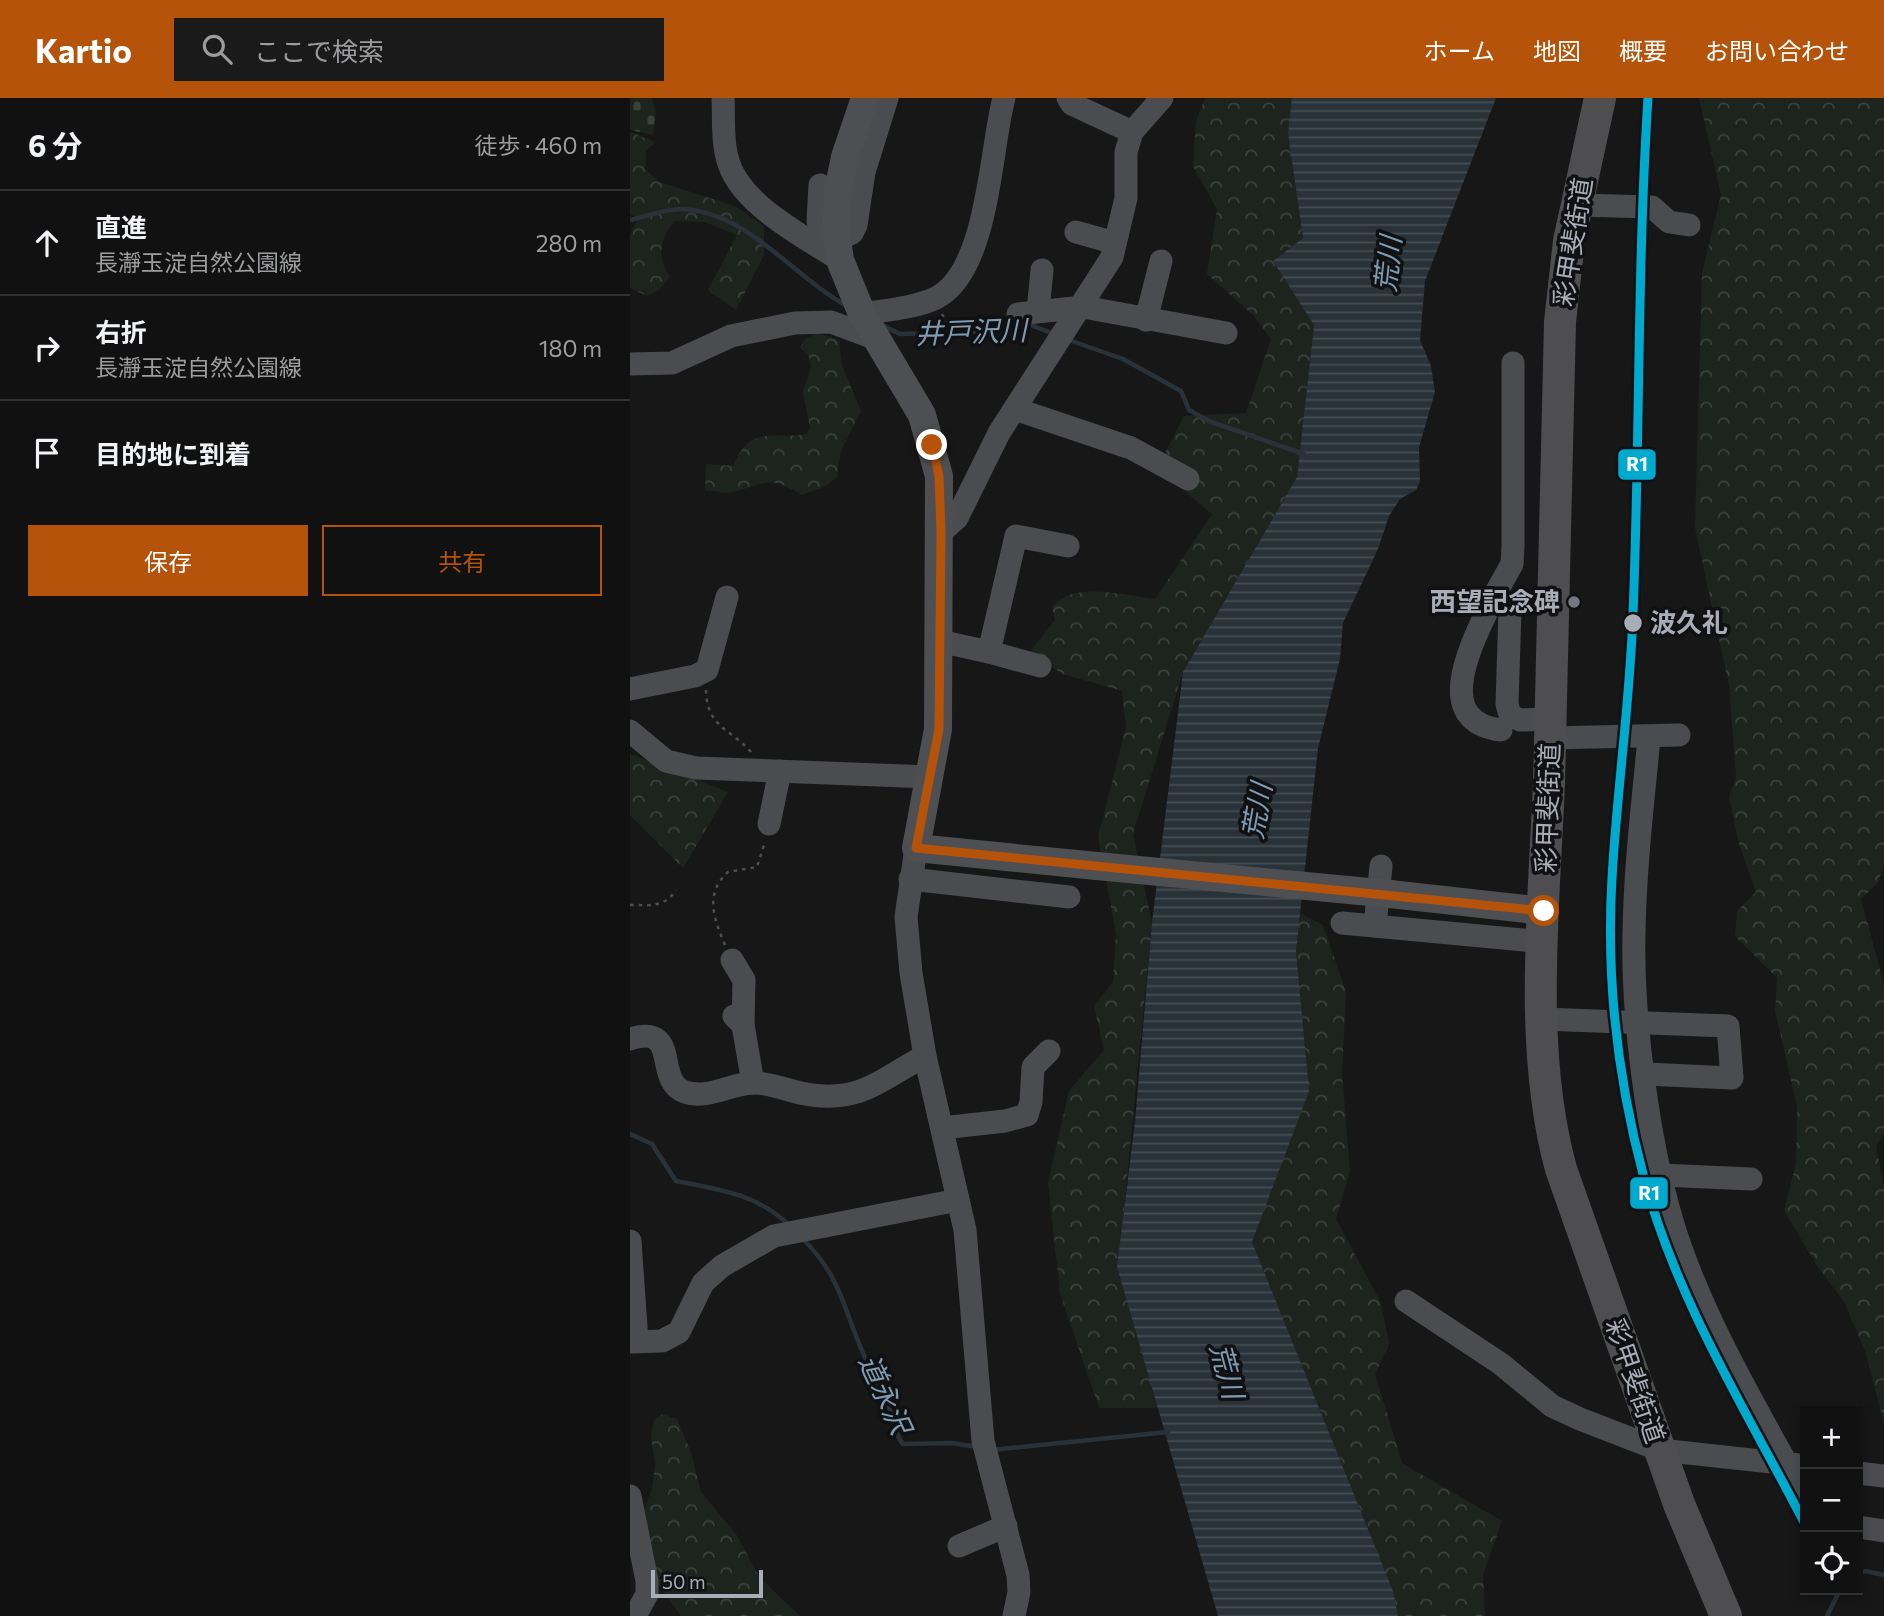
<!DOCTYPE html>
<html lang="ja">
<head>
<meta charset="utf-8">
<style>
  :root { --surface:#111; --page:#1a1a1a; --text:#f1f3f6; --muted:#9c9d9f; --line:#303131; --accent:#b45309 }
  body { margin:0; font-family:Commissioner,"Noto Sans JP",sans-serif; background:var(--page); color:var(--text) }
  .controls { position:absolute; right:21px; bottom:21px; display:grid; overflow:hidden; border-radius:0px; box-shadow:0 4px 10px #0003 }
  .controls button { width:63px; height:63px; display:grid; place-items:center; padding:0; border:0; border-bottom:2px solid var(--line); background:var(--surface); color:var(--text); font:35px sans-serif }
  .scale { position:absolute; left:21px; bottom:18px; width:112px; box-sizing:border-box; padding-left:7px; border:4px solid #a8adb8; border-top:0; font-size:19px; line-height:24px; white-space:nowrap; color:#a8adb8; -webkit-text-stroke:5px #111113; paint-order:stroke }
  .stop { position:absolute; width:21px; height:21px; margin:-16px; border:5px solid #b45309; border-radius:50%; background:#fff }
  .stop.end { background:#b45309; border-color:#fff; box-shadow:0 2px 7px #0008 }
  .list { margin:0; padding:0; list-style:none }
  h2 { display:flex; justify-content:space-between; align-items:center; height:91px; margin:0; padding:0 28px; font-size:30px }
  h2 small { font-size:23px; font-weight:400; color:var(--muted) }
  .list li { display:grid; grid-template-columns:46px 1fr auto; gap:21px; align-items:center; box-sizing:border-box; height:105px; padding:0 28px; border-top:2px solid var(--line) }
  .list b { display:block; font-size:26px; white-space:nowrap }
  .list p { margin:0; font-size:23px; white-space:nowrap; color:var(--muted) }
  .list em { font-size:23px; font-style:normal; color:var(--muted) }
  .actions { display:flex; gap:14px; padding:21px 28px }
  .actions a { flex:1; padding:16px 0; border:2px solid var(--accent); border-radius:0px; text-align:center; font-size:24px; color:var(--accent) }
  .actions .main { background:var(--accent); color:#fff }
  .icon { flex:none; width:38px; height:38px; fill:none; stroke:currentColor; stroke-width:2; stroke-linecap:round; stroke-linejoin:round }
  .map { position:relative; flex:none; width:1254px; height:1518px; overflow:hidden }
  header { display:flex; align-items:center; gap:42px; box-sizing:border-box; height:98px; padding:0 35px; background:var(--accent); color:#fff }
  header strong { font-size:33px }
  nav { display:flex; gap:38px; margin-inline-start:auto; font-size:24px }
  .search { width:490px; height:63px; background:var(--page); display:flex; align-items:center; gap:18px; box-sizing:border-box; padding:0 24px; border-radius:0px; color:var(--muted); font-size:26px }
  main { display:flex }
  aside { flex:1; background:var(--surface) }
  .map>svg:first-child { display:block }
  .forest { fill:url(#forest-crowns) }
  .cemetery { fill:url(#cemetery-stones) }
  .water { fill:url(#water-rules) }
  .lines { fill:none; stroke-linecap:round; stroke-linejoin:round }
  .stream { stroke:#2a3239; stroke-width:4.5 }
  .path { stroke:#4d4e52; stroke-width:2.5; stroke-dasharray:3.5 5; stroke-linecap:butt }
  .minor { stroke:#4b4c50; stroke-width:23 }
  .major { stroke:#4d4f52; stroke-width:28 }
  .highway { stroke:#4e4e51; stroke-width:32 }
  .major-bridge { stroke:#4d4f52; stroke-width:28 }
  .rail-1-casing { stroke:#111113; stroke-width:14 }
  .rail-1 { stroke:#00a9ce; stroke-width:9 }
  .route { stroke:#b45309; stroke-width:9 }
  .poi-dot { fill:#757880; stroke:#111113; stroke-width:2.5 }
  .stop-dot { fill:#a8adb8; stroke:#111113; stroke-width:2.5 }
  .labels { text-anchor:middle; stroke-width:7; stroke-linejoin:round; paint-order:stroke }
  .street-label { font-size:26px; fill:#a8adb8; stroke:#111113 }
  .poi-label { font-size:26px; font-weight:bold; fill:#a8adb8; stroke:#111113; text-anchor:end }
  .stop-label { font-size:26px; font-weight:bold; fill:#a8adb8; stroke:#111113; text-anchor:start }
  .water-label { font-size:28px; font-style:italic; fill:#7f9bb3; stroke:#111113 }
  .line-badge { stroke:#111113; stroke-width:2.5 }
  .badge-label { font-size:19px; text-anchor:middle; font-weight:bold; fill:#fff }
</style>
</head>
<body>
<header>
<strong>Kartio</strong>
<div class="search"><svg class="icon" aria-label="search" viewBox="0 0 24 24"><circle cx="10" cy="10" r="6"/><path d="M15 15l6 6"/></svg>ここで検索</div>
<nav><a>ホーム</a><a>地図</a><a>概要</a><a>お問い合わせ</a></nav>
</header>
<main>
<aside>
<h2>6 分<small>徒歩 · 460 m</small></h2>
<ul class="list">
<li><svg class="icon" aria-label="ahead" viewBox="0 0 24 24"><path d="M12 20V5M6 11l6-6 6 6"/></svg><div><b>直進</b><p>長瀞玉淀自然公園線</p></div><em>280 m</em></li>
<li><svg class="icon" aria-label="right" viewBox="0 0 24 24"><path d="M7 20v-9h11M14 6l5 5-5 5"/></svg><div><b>右折</b><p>長瀞玉淀自然公園線</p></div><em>180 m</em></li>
<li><svg class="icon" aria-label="arrive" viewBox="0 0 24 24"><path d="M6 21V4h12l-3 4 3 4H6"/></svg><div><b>目的地に到着</b></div></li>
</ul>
<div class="actions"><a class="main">保存</a><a>共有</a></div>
</aside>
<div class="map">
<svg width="1254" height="1518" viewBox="0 0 1254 1518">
  <defs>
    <pattern id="forest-crowns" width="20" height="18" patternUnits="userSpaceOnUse" patternTransform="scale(1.75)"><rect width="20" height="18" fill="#1d241e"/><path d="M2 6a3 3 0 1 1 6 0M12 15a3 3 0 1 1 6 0" fill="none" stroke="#3b413d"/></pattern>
    <pattern id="cemetery-stones" width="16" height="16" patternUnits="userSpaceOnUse" patternTransform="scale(1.75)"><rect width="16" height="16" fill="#1d241e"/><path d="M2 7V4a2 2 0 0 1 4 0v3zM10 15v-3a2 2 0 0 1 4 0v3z" fill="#3b413d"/></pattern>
    <pattern id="water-rules" width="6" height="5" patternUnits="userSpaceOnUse" patternTransform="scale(1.75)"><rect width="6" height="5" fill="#2a3239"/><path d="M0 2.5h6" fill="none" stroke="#464d54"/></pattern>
  </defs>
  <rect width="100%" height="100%" fill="#171717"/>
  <g class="forest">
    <path d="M575,0h88l-5,35 15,105 -30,23 41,63 -17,153 -114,195 -50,162 19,89 -34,348 40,137h-59l-39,-114 -12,-111 21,-92 35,-41 -10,-44 19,-24 3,-49 -18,-96 28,-110 -4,-36 -59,-17 -34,-21 26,-33 -3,-13c23,-27 71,-11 103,-8l57,-85 -55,-46 27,-52 62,-3 25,-74 -17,-23 -47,-42 10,-65 -24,-43 3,-45z"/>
    <path d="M1069,0h185v767l-6,18 -17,16 23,85v149l-8,13 8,42v235l-19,-72 -20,-48 -28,-37 -33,-56 12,-46 1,-58 -22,-95 2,-33 -42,-42 2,-25 19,-19 -17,-48 -10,-47 7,-20 -7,-92 -34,-157 7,-255 19,-78z"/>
    <path d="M0,34l25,10 -9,9 -1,18 14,13 76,24 29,20v29l-28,55 -28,-20 29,-55 -32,-13 -31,-1c-14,20 -18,34 -4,56l-11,13 -12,6 -17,-8v-53l9,-18 -9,-2z"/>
    <path d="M187,235l22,7 3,26 19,45 -20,40 -4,26 -11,9 -24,9c-34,-21 -36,-11 -69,-3 -8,2 -19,-1 -28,-2l1,-26 28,2c14,-42 42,-26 73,-32l3,-6 -7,-36 8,-26 -2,-9 -9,-10 5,-8z"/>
    <path d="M0,656l98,38 -45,76 -53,-53z"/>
    <path d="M670,815l23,12 23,67 -4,81 8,98 -14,48 45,84 8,41 -14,30 27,89 100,58 -19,54 2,41h-87l-5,-25 -141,-349 56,-151 -12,-140z"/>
    <path d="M33,1316l14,5 14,33 10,40 37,45 21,40 41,39h-119l-26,-36 -12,-68 9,-23 3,-24 -4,-29 3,-16z"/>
  </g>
  <path class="cemetery" d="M0,0h22l4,14 -3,23 -23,-5z"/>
  <path class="water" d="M662,0h204l-71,183 -5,59 11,26 4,26 -16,55 1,35 -4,8 -16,9 -11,17 -11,33 -35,74 -3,36 -22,89 -22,203 13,140 -57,151 141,349 5,25h-180l-101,-349 18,-145 17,-199 31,-251 114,-195 17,-152 -41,-64 30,-23 -15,-105z"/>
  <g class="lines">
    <g class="stream">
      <path d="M0,122c18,-4 34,-11 52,-11 66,3 110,67 165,97"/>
      <path d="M252,227l18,9 71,-2 57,-8 26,10"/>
      <path d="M439,242l54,19 58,32 8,19 22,12 93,32"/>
      <path d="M0,1036l22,10 24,37c42,8 81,13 113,44"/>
      <path d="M172,1140c37,37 39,62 58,108 8,20 19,38 28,58 5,12 6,30 15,40l49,-1 25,4"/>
      <path d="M362,1352l176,-18"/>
      <path d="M1228,1476l7,-3 19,4"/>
      <path d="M1197,1518l13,-26"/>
    </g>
    <g class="path">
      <path d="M312,216l4,8 54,-5"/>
      <path d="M76,592c1,38 24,38 45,62"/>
      <path d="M0,807c20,0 34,3 46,-15"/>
      <path d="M95,847c-11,-26 -21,-51 3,-73l29,-5 8,-25"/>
    </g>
    <g class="minor">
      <path d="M93,0c1,19 -1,41 4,59 10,46 76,79 113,103"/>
      <path d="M438,0l4,6 60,28"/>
      <path d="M190,87l-2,36 18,12"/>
      <path d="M947,107l75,2 17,15 20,3"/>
      <path d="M446,134l39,11"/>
      <path d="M207,142l15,-7 4,-8 8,-53 23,-74"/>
      <path d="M408,213l4,-41"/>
      <path d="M232,216c23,-4 53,-6 74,-16 53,-27 54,-149 68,-200"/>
      <path d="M388,216l65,-7 143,26"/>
      <path d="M516,222l15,-59"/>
      <path d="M883,265v183l-1,18 -18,32 16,14 -3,94 3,11 10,5 31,-1"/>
      <path d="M0,266l42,-1 59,-27 64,-13 36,-1 43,16"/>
      <path d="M385,311l116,39 57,31"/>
      <path d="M311,434l16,-14 42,-85 113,-176 14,-59v-46l6,-20 30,-34"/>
      <path d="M864,498c-18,40 -67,125 7,134"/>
      <path d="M309,543l50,11 27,-116 52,10"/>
      <path d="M359,554l51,14"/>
      <path d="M0,591l65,-13 12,-6 20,-73"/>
      <path d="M0,633l36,30 30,7 234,9"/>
      <path d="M920,640l129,-3"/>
      <path d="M1019,640c-6,64 -14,130 -15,195 -2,85 14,206 38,288 29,96 85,188 133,276"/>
      <path d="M139,726l11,-53"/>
      <path d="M286,750l-10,69 5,56 14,83 40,174 18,211 35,134 1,17 -5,24"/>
      <path d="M280,781l159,18"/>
      <path d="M712,825l202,19"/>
      <path d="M745,828l6,-60"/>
      <path d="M102,862l12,20 -1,45"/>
      <path d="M104,918l9,9 10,58"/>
      <path d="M912,921l186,7 4,52 -87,-4"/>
      <path d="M0,941c52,-16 23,42 55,53 22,8 47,-9 69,-9 20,0 38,10 58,12 51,7 72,-18 113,-39"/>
      <path d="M312,1030l63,-7 22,-6 4,-13 2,-35 16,-16"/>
      <path d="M1030,1077l91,4"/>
      <path d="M0,1143l7,100"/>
      <path d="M776,1203l95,63 51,42 28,13 80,31 139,15"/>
      <path d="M0,1244l32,-1 17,-9 24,-49 19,-17 52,-30 184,-36"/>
      <path d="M1228,1375l26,3"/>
      <path d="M0,1398l17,85v13l-12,22"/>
      <path d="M1228,1429l26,4"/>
      <path d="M329,1448l47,-20"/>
    </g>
    <g class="major">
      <path d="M235,0l-20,59 -7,34 -2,42 4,27 22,54 60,101 17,61 -1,253 -22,119 181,18"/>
      <path d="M760,796l154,17"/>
    </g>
    <path class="highway" d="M970,0l-31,143 -9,81c-4,154 -6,308 -11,461 -5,124 -21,266 12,386l118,335 47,112"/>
    <path class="major-bridge" d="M467,768l293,28"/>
    <g class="rail-1-casing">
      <path id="rail-1" d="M1018,0c-11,172 -8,344 -15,516 -3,88 -16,176 -21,264 -6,101 6,203 32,300 33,123 103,234 161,346"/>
    </g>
    <use href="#rail-1" class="rail-1"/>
  </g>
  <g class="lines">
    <path class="route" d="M302,347l7,31 2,56 -2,197 -23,119 628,63"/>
  </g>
  <circle class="poi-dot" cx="944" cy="504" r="7"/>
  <circle class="stop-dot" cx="1003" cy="525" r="10"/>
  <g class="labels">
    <g class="street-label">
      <text transform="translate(943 144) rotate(-81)" y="9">彩甲斐街道</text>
      <text transform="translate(918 710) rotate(-88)" y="9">彩甲斐街道</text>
      <text transform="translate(1005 1283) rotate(71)" y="9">彩甲斐街道</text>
    </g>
    <g class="poi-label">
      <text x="930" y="513">西望記念碑</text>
    </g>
    <g class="stop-label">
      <text x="1020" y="534">波久礼</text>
    </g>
    <g class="water-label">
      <text transform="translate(758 166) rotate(-84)" y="10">荒川</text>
      <text transform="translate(341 234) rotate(-2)" y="10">井戸沢川</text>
      <text transform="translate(627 713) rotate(-80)" y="10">荒川</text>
      <text transform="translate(597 1273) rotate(75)" y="10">荒川</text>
      <text transform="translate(255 1296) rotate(65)" y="10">道永沢</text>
    </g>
  </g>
  <g class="line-badge">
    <rect x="987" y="350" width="40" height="33" rx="7" fill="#00a9ce"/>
    <rect x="999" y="1078" width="40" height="34" rx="7" fill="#00a9ce"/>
  </g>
  <g class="badge-label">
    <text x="1007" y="373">R1</text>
    <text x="1019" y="1102">R1</text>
  </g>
</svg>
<div class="controls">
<button>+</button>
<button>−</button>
<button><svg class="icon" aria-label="locate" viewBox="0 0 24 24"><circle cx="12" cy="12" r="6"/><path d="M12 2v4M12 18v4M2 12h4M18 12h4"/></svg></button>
</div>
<div class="scale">50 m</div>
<div class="stop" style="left:914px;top:813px"></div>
<div class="stop end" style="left:302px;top:347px"></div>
</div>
</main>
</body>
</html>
